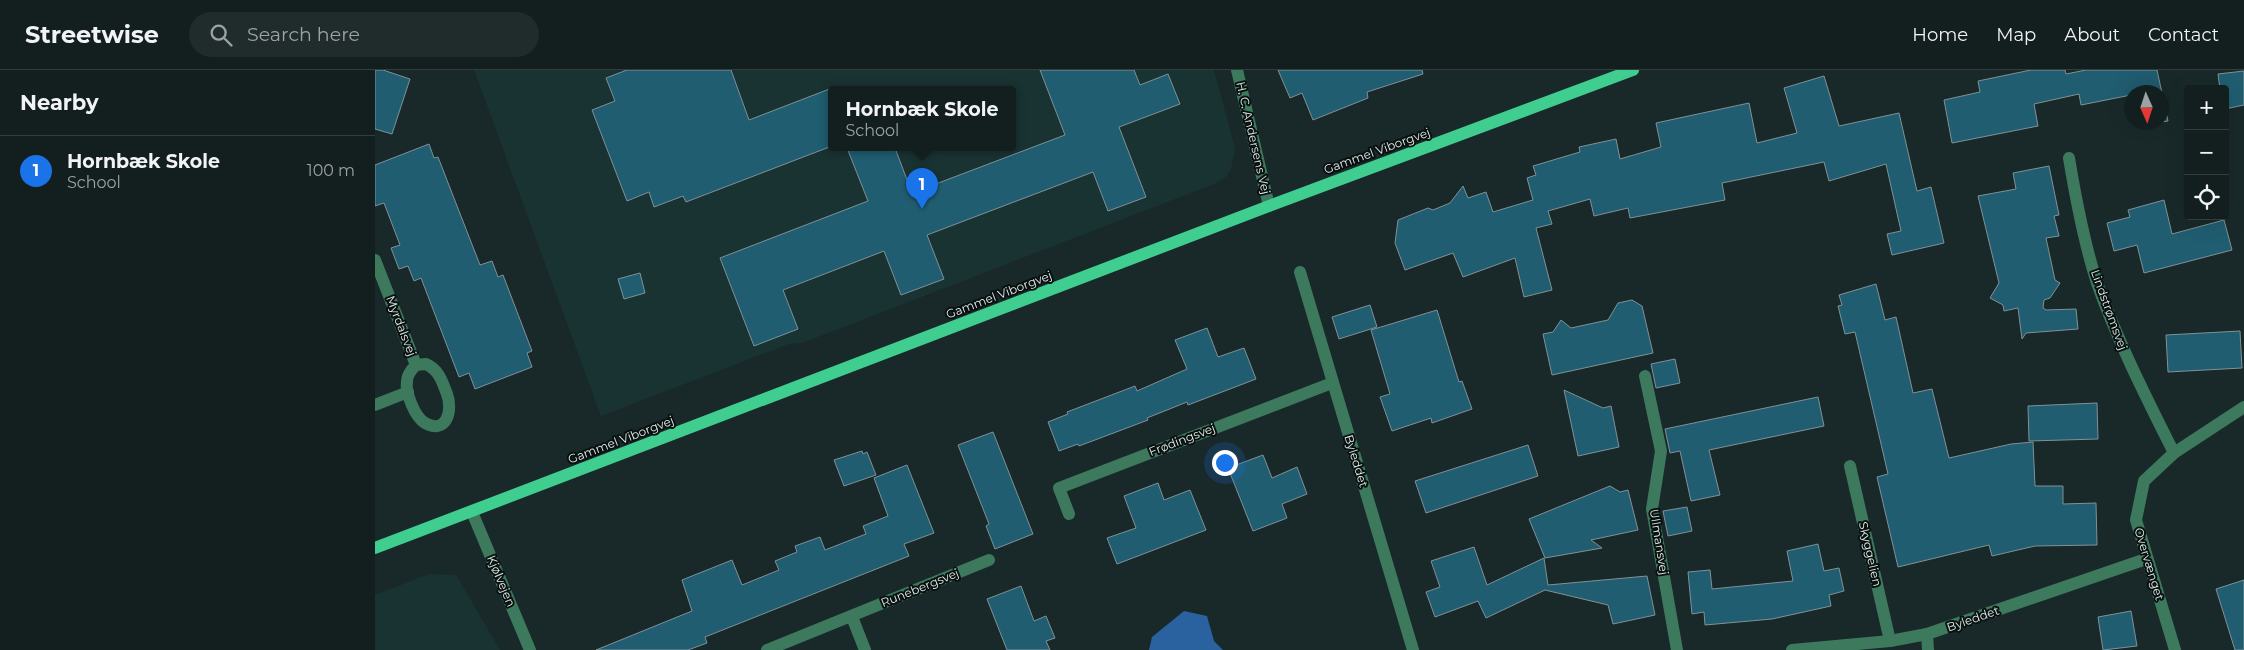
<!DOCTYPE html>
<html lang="en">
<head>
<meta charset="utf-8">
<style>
  :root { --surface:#131f1f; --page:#202c2c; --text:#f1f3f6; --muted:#9da2a4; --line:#323d3d; --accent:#1a73e8 }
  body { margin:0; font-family:Montserrat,sans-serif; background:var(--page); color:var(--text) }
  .controls { position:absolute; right:15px; top:15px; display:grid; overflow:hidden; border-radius:5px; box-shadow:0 5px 20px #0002 }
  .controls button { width:45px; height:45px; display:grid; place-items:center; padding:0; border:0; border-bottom:1px solid var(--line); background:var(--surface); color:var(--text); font:25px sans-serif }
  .compass { position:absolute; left:1749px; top:15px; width:45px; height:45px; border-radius:50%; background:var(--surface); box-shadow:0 5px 20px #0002; rotate:177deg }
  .you { position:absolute; left:849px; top:392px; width:18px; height:18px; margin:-12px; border:4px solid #fff; border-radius:50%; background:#1a73e8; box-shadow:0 0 0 8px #1a73e833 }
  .badge { display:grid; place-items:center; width:32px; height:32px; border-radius:50%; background:var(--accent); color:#fff; font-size:16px; font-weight:700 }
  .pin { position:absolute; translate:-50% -41px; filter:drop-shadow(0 1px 2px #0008) }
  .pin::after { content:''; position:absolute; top:26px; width:18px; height:15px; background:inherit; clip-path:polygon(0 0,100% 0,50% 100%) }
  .popup { position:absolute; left:453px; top:16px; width:188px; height:65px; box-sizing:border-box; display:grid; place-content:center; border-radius:5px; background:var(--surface); filter:drop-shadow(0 1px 4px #0005); font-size:16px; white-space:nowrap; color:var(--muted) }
  .popup b { font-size:19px; color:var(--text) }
  .popup::after { content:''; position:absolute; left:50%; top:100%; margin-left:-10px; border:10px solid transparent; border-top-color:var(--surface) }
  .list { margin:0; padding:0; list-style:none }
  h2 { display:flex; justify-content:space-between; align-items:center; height:65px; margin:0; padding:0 20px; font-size:21px }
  h2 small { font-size:16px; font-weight:400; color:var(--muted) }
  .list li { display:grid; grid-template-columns:32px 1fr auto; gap:15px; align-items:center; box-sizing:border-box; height:70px; padding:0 20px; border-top:1px solid var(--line) }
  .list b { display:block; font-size:19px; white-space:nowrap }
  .list p { margin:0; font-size:16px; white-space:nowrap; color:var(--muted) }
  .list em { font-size:16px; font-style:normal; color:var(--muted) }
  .icon { flex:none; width:28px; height:28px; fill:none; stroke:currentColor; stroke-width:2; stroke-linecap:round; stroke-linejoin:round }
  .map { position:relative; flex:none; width:1869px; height:580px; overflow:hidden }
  header { display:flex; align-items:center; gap:30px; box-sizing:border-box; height:70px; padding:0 25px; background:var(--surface); border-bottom:1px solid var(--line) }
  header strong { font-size:24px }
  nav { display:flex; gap:28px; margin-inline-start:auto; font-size:18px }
  .search { width:350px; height:45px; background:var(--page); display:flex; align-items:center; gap:12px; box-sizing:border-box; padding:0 18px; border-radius:28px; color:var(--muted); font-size:19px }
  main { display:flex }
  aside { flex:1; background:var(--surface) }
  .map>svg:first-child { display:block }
  .built { fill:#193332; fill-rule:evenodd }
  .water { fill:#2a619f }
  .building { fill:#205d71; stroke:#809197 }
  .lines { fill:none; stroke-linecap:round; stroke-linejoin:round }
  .minor { stroke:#3d795c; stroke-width:12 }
  .major { stroke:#3fcd90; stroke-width:12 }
  .labels { text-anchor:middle; stroke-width:4; stroke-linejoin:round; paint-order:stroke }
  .street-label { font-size:12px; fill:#e1eceb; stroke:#091010 }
</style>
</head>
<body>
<header>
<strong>Streetwise</strong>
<div class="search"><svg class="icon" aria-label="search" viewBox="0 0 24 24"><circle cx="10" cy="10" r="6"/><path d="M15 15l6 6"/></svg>Search here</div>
<nav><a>Home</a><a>Map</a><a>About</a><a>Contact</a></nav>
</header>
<main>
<aside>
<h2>Nearby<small></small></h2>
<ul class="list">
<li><span class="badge">1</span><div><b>Hornbæk Skole</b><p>School</p></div><em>100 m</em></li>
</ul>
</aside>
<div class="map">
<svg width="1869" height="580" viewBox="0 0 1869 580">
  <rect width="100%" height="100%" fill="#192929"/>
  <g class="built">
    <path d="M99,0h740l21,78 -4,21 -5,8 -12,7 -412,159 -13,1 -188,72zM457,20h180v58h-180z"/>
    <path d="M54,504l27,1 44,75h-125v-55z"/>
  </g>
  <path class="water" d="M809,541l23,5 7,25 9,9h-74l3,-13z"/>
  <g class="building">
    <path d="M0,0h8l27,9 -18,55 -17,-5z"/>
    <path d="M252,0h104l18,50 83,-32v58l-146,56 -3,-6 -29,11 -5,-15 -22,9 -35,-91 23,-9 -9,-23z"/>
    <path d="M665,0h94l6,15 28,-11 12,30 -61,23 27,70 -38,14 -15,-39 -166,63 17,44 -43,16 -17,-44 -101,39 15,39 -44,17 -34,-88 148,-57 -21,-53h48l17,45 153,-58z"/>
    <path d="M903,0h144l1,4 -56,18 1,6 -55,22 -11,-27 -12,5z"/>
    <path d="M1656,0h34l1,4 20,-4h71l11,51 -7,1v-30h-30v3l-50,10 -2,-11 -45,10 4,22 -86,17 -8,-43 36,-8 -2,-11z"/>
    <path d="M1869,1v34l-19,4v-20h-5l-2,-15z"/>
    <path d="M1449,6l15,50 60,-13 18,78 14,-4 13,56 -52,12 -5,-21 14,-3 -15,-67 -57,17 -5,-19 -102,21 3,17 -95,18 -2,-10 -34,8 -4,-17 -42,12 4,13 -16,4 16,62 -28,7 -9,-39 -52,19 -10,-24 -48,17 -10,-27 3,-23 30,-12 5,2 17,-7 13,-17 5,12 18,-6 7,20 40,-12 -6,-22 9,-3 -3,-9 47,-14 -1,-5 37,-8 4,20 41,-12 -5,-24 93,-20 8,40 40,-10 -13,-45z"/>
    <path d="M54,74l5,14 4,-1 42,108 12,-4 6,16 5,-2 29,76 -5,2 5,14 -57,22 -6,-16 -10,4 -38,-99 -7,3 -6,-15 -9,3 -8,-21 9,-3 -16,-42 -9,3v-41z"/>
    <path d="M1674,96l10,49 -5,1 5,20 -13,2 9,42 5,3 -10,15 -6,2 -1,8 3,2 30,-1 2,20 -52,4 -4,6 -4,-31 -14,3 -1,-6 -13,-7 9,-15 -21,-87 38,-7 -3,-16z"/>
    <path d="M1789,130l8,34 52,-14 8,30 -88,23 -7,-28 -23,6 -7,-28 23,-6 -2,-7z"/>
    <path d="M265,203l5,20 -21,6 -6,-20z"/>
    <path d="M1501,214l9,36 11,-3 17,76 19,-4 17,69 62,-14 22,-2 2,44h28v18l33,-1 1,42 -62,1 -43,10 -3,-11 -91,22 -21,-90 11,-3 -33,-142 -10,2 -7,-28 4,-1 -3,-10z"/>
    <path d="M1257,230l10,6 11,47 -101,22 -9,-41 10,-2 8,-12 10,8 37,-8 10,-17z"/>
    <path d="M995,235l7,22 -38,12 -7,-22z"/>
    <path d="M1062,240l22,72 3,-1 10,28 -40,14 -1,-5 -39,13 -12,-34 10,-3 -19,-64z"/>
    <path d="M832,258l11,29 26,-9 12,31 -68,26 -1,-3 -40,16 1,2 -69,26 -1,-2 -19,7 -11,-29 20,-8 -1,-2 68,-26 2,5 50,-22 -12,-29z"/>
    <path d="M1865,261l2,37 -74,4 -2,-37z"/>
    <path d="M1300,289l5,24 -24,5 -5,-24z"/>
    <path d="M1189,320l39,18 8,-2 8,41 -41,9z"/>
    <path d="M1443,327l6,29 -115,24 11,45 -29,6 -11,-50 -10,2 -5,-24z"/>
    <path d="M1722,333l1,36 -69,2 -1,-35z"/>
    <path d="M618,362l40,102 -38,15 -9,-23 3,-2 -31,-79z"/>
    <path d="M1153,375l10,31 -112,37 -11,-32z"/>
    <path d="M487,381l1,3 4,-2 9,23 -32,11 -10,-26z"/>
    <path d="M888,385l9,23 25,-11 10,27 -25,10 5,14 -34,13 -25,-63z"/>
    <path d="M532,395l27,68 -30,11 5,12 -204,81 2,6 -19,7h-92l96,-39 -10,-31 50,-20 10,25 37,-15 -4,-9 22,-9 -2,-6 25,-9 5,13 41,-16 -3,-8 25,-10 -14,-38z"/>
    <path d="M783,413l6,17 26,-10 16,40 -89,34 -10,-26 29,-10 -12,-32z"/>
    <path d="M1235,416l10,6 8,-2 10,40 -47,10 11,8 -57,10 -16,-39z"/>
    <path d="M1312,437l5,24 -24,5 -5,-25z"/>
    <path d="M1443,474l6,27 15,-3 5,23 -15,4 2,11 -59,13 -67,6 -1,-13 -12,2 -4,-42 22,-2 2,19 81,-8 -6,-30z"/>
    <path d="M1099,477l13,38 57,-27 4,27 99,-9 8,39 -42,9 -5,-19 -63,-15 -59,28 -8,-17 -43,16 -9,-25 14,-5 -9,-26z"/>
    <path d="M1869,510v70h-9l-19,-61z"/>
    <path d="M646,516l13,35 12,-5 9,22 -9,3 4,9h-43l-20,-51z"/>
    <path d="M1756,541l6,35 -34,4 -5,-33z"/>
  </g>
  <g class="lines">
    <g class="minor">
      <path d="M862,0l32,136"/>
      <path d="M1694,88c7,42 15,85 28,125 21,59 49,114 77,170"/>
      <path d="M0,190l41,105"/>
      <path d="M925,202l113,378"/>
      <path d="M51,294c13,6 16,17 21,30 6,16 0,41 -22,29 -10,-6 -20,-30 -18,-42 0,-6 5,-12 9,-16z"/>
      <path d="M1270,306l16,75 -9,58 25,141"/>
      <path d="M0,335l33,-13"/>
      <path d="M1475,396l40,175"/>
      <path d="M97,442l58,138"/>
      <path d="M694,444l-10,-26 273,-105"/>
      <path d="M477,547l13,33"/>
      <path d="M1552,564l1,16"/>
      <path d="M392,580l222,-90"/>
      <path d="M1417,580l98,-9 37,-7 219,-75"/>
      <path d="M1800,580l-39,-130 8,-39 30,-28 70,-46"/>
    </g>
    <path class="major" d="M0,478l894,-342 364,-136"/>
  </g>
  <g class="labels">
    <g class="street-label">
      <text transform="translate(878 68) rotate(77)" y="4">H. C. Andersens Vej</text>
      <text transform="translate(1002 81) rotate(-20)" y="4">Gammel Viborgvej</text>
      <text transform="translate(624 225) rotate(-21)" y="4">Gammel Viborgvej</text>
      <text transform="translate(1734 240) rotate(70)" y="4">Lindstrømsvej</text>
      <text transform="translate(26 256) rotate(69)" y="4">Myrdalsvej</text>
      <text transform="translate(246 370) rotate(-21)" y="4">Gammel Viborgvej</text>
      <text transform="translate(807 370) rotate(-21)" y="4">Frødingsvej</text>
      <text transform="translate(981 391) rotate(73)" y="4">Byleddet</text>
      <text transform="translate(1284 472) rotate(81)" y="4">Ullmansvej</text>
      <text transform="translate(1495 484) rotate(77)" y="4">Skyggelien</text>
      <text transform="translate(1774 494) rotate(73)" y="4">Overvænget</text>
      <text transform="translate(126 511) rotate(67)" y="4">Kjølvejen</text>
      <text transform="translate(545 518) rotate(-22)" y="4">Runebergsvej</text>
      <text transform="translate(1598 549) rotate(-19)" y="4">Byleddet</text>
    </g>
  </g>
</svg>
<div class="controls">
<button>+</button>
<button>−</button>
<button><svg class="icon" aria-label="locate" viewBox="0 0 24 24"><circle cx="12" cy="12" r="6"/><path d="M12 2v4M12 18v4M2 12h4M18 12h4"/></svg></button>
</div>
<svg class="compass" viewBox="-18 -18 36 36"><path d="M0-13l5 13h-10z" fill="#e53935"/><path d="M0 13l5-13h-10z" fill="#9da2a4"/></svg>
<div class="you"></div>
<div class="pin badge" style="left:547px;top:139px">1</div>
<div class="popup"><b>Hornbæk Skole</b>School</div>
</div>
</main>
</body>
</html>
